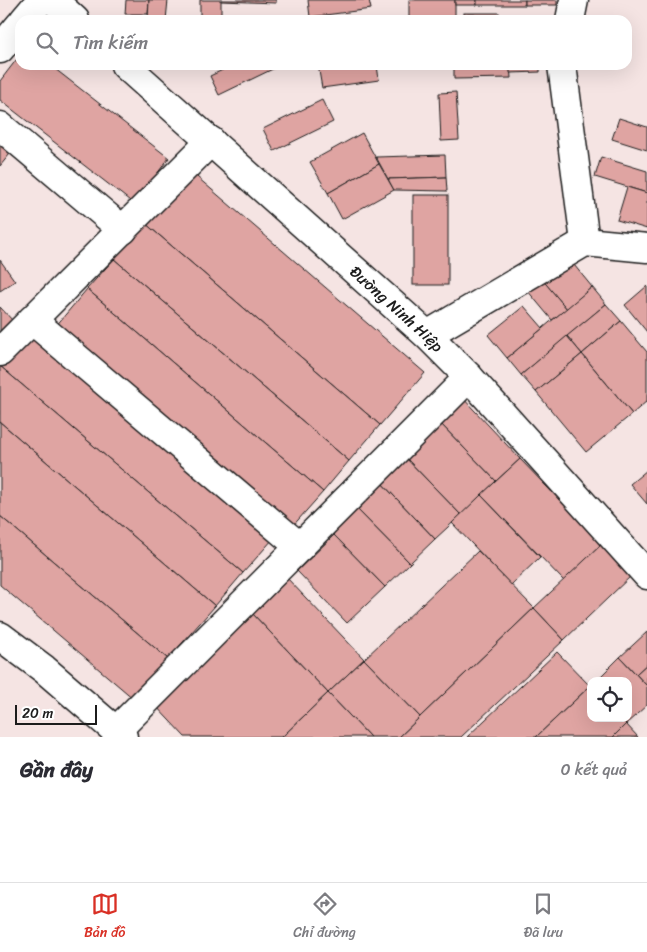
<!DOCTYPE html>
<html lang="vi">
<head>
<meta charset="utf-8">
<style>
  :root { --surface:#fff; --page:#f7f7f7; --text:#2b2b33; --muted:#7c7c81; --line:#e1e1e2; --accent:#d93025 }
  body { margin:0; font-family:Sriracha,sans-serif; background:var(--page); color:var(--text) }
  .controls { position:absolute; right:15px; bottom:15px; display:grid; overflow:hidden; border-radius:10px; box-shadow:0 5px 20px #0002 }
  .controls button { width:45px; height:45px; display:grid; place-items:center; padding:0; border:0; border-bottom:1px solid var(--line); background:var(--surface); color:var(--text); font:25px sans-serif }
  .scale { position:absolute; left:15px; bottom:12px; width:82px; box-sizing:border-box; padding-left:5px; border:2px solid #1c1c1c; border-top:0; font-size:14px; line-height:18px; white-space:nowrap; color:#1c1c1c; -webkit-text-stroke:4px #fff; paint-order:stroke }
  .list { margin:0; padding:0; list-style:none }
  h2 { display:flex; justify-content:space-between; align-items:center; height:65px; margin:0; padding:0 20px; font-size:21px }
  h2 small { font-size:16px; font-weight:400; color:var(--muted) }
  .icon { flex:none; width:28px; height:28px; fill:none; stroke:currentColor; stroke-width:2; stroke-linecap:round; stroke-linejoin:round }
  .map { position:relative; flex:none; width:647px; height:737px; overflow:hidden }
  .search { position:absolute; background:var(--surface); box-shadow:0 5px 20px #0002; left:15px; right:15px; top:15px; height:55px; display:flex; align-items:center; gap:12px; box-sizing:border-box; padding:0 18px; border-radius:15px; color:var(--muted); font-size:19px }
  .sheet { height:145px; background:var(--surface) }
  nav { display:flex; justify-content:space-around; align-items:center; box-sizing:border-box; height:70px; border-top:1px solid var(--line); background:var(--surface); font-size:14px; color:var(--muted) }
  nav a { display:grid; justify-items:center; gap:2px }
  nav .on { color:var(--accent) }
  .map>svg:first-child { display:block }
  .building { fill:#dfa4a2; stroke:#1c1c1c }
  .lines { fill:none; stroke-linecap:round; stroke-linejoin:round }
  .minor-casing { stroke:#1c1c1c; stroke-width:31 }
  .major-casing { stroke:#1c1c1c; stroke-width:31 }
  .minor { stroke:#fff; stroke-width:28 }
  .major { stroke:#fff; stroke-width:28 }
  .labels { text-anchor:middle; stroke-width:4; stroke-linejoin:round; paint-order:stroke }
  .street-label { font-size:16px; fill:#1c1c1c; stroke:#fff }
</style>
</head>
<body>
<div class="map">
<svg width="647" height="737" viewBox="0 0 647 737">
  <rect width="100%" height="100%" fill="#f5e4e3"/>
  <filter id="ink" filterUnits="userSpaceOnUse"><feTurbulence type="fractalNoise" baseFrequency=".02" numOctaves="2"/><feDisplacementMap in="SourceGraphic" scale="10" xChannelSelector="R" yChannelSelector="G"/><feConvolveMatrix kernelMatrix="1 2 1 2 8 2 1 2 1" color-interpolation-filters="sRGB"/></filter>
  <g filter="url(#ink)">
    <g class="building">
      <path d="M126,0h23l-1,14h-23z"/>
      <path d="M149,0h19l-2,20h-18z"/>
      <rect x="200" y="0" width="21" height="18"/>
      <path d="M221,0h55v3l-55,-2z"/>
      <path d="M308,0h61l2,9 -61,8z"/>
      <rect x="409" y="0" width="46" height="20"/>
      <rect x="455" y="0" width="22" height="5"/>
      <rect x="477" y="0" width="48" height="5"/>
      <rect x="525" y="0" width="32" height="5"/>
      <rect x="464" y="13" width="35" height="7"/>
      <path d="M20,55v10h30l119,93 -35,46 -134,-104v-19z"/>
      <path d="M233,65h48l-62,30 -9,-19z"/>
      <path d="M318,65h59l2,15 -57,8z"/>
      <path d="M454,65h56l1,13 -57,1z"/>
      <path d="M510,65h30v7l-30,1z"/>
      <path d="M456,92l3,48 -18,1 -2,-48z"/>
      <path d="M322,100l11,22 -59,29 -11,-22z"/>
      <path d="M619,118l28,9v23l-35,-11z"/>
      <path d="M362,133l17,31 -51,29 -18,-31z"/>
      <path d="M0,138l14,11 -14,17z"/>
      <path d="M445,155l1,22 -58,2 -12,-22z"/>
      <path d="M601,157l46,14v22l-52,-16z"/>
      <path d="M379,164l15,26 -52,29 -14,-26z"/>
      <path d="M190,171l235,202 -45,52 -235,-202z"/>
      <path d="M446,177l1,14 -53,-1 -6,-11z"/>
      <path d="M627,187l20,6v36l-30,-9z"/>
      <rect x="413" y="195" width="35" height="90"/>
      <path d="M145,223l235,202 -31,36 -235,-202z"/>
      <path d="M114,259l235,202 -26,31 -236,-203z"/>
      <path d="M0,260l15,21 -15,10z"/>
      <path d="M570,260l22,27 -25,22 -23,-27z"/>
      <path d="M536,272l31,37 -15,11 -30,-36z"/>
      <path d="M647,286v46l-22,-27z"/>
      <path d="M592,287l14,17 -85,71 -14,-17z"/>
      <path d="M87,289l236,203 -33,37 -235,-202z"/>
      <path d="M606,304l15,17 -39,33 -15,-18z"/>
      <path d="M524,306l19,22 -36,30 -19,-23z"/>
      <path d="M0,307l14,15 -14,14z"/>
      <path d="M621,321l26,31v49l-15,13 -50,-60z"/>
      <path d="M31,332l242,207 -30,34 -243,-207z"/>
      <path d="M567,336l15,18 -46,38 -15,-17z"/>
      <path d="M582,354l50,60 -46,38 -50,-60z"/>
      <path d="M0,366l243,207 -28,33 -215,-184z"/>
      <path d="M460,395l60,64 -24,22 -60,-62z"/>
      <path d="M436,419l60,62 -35,34 -61,-63z"/>
      <path d="M0,422l215,184 -47,53 -168,-143z"/>
      <path d="M400,452l61,63 -26,24 -60,-63z"/>
      <path d="M520,459l82,85 -38,37 -83,-86z"/>
      <path d="M647,470v34l-17,-20z"/>
      <path d="M375,476l60,63 -25,24 -61,-62z"/>
      <path d="M481,495l59,62 -29,28 -59,-62z"/>
      <path d="M349,501l61,62 -25,24 -61,-62z"/>
      <path d="M0,516l168,143 -34,40 -134,-114z"/>
      <path d="M334,535l51,52 -38,36 -50,-52z"/>
      <path d="M602,544l30,31 -68,65 -30,-32z"/>
      <path d="M478,551l56,57 -114,109 -56,-58z"/>
      <path d="M286,577l78,82 -36,34 -78,-82z"/>
      <path d="M534,608l30,32 -103,97h-62z"/>
      <path d="M250,611l78,82 -46,44h-97l-32,-34z"/>
      <path d="M647,632v32l-11,10 -16,-17z"/>
      <path d="M557,652l33,34 -54,51h-69z"/>
      <path d="M620,657l27,29v19l-21,19 -6,-6h8v-37h-32z"/>
      <path d="M364,659l56,58 -21,20h-29l-42,-44z"/>
      <path d="M647,664v22l-11,-12z"/>
      <path d="M590,686l1,32h29l6,6 -13,13h-77z"/>
      <path d="M328,693l42,44h-88z"/>
      <path d="M626,724l12,13h-25z"/>
    </g>
    <g class="lines">
      <g class="minor-casing">
        <g id="minor">
          <path d="M24,20l17,-20"/>
          <path d="M570,20l4,-20"/>
          <path d="M0,49l20,-24"/>
          <path d="M562,65l23,177"/>
          <path d="M0,126l123,104"/>
          <path d="M211,141l-179,179 268,227"/>
          <path d="M427,335l158,-93 62,6"/>
          <path d="M0,352l32,-32"/>
          <path d="M0,636l44,33 79,68"/>
          <path d="M116,731l353,-354"/>
        </g>
      </g>
      <g class="major-casing">
        <g id="major">
          <path d="M53,0l22,20"/>
          <path id="s1" d="M125,65l302,270 42,42 178,198"/>
        </g>
      </g>
      <use href="#minor" class="minor"/>
      <use href="#major" class="major"/>
    </g>
  </g>
  <g class="labels">
    <g class="street-label">
      <text dy="6" stroke="none"><textPath href="#s1" startOffset="365">Đường Ninh Hiệp</textPath></text>
    </g>
  </g>
</svg>
<div class="controls">
<button><svg class="icon" aria-label="locate" viewBox="0 0 24 24"><circle cx="12" cy="12" r="6"/><path d="M12 2v4M12 18v4M2 12h4M18 12h4"/></svg></button>
</div>
<div class="scale">20 m</div>
<div class="search"><svg class="icon" aria-label="search" viewBox="0 0 24 24"><circle cx="10" cy="10" r="6"/><path d="M15 15l6 6"/></svg>Tìm kiếm</div>
</div>
<section class="sheet">
<h2>Gần đây<small>0 kết quả</small></h2>
<ul class="list">
</ul>
</section>
<nav>
<a class="on"><svg class="icon" aria-label="map" viewBox="0 0 24 24"><path d="M3 6l6-2 6 2 6-2v14l-6 2-6-2-6 2zM9 4v14M15 6v14"/></svg>Bản đồ</a>
<a><svg class="icon" aria-label="directions" viewBox="0 0 24 24"><path d="M12 3l9 9-9 9-9-9zM9 14v-3h6M13 9l2 2-2 2"/></svg>Chỉ đường</a>
<a><svg class="icon" aria-label="saved" viewBox="0 0 24 24"><path d="M7 4h10v16l-5-4-5 4z"/></svg>Đã lưu</a>
</nav>
</body>
</html>
